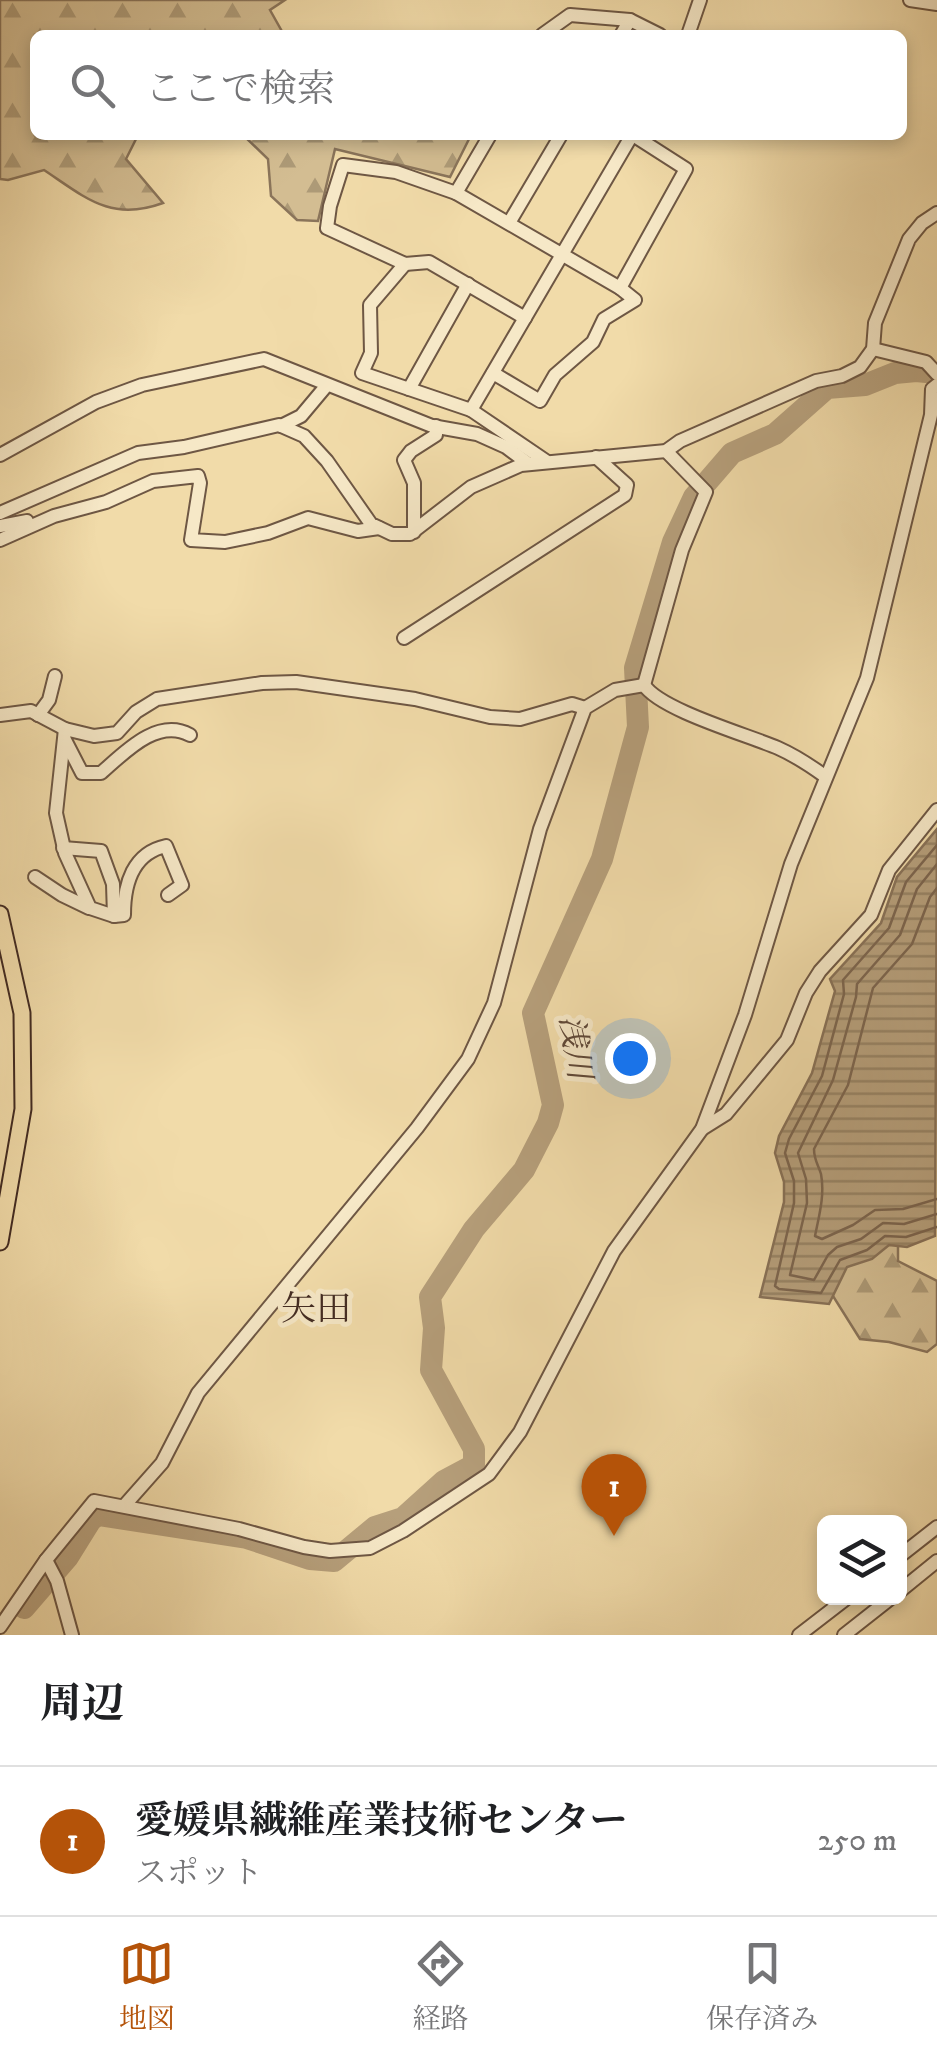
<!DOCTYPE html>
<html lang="ja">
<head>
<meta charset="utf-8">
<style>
  :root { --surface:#fff; --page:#f6f6f6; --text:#202124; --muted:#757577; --line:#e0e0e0; --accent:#b45309 }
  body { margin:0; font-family:"IM FELL DW Pica","Noto Serif JP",serif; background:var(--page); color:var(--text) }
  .controls { position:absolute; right:30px; bottom:30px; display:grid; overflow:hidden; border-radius:15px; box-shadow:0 5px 15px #0003 }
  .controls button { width:90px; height:90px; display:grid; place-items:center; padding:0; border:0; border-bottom:2px solid var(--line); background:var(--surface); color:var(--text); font:50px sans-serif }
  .you { position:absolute; left:630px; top:1058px; width:35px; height:35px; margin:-25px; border:8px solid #fff; border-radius:50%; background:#1a73e8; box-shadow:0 0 0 15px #1a73e833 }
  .badge { display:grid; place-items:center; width:65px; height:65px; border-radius:50%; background:var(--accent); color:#fff; font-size:32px; font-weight:700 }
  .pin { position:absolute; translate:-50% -82px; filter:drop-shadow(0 2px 5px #0008) }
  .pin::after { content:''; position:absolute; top:52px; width:35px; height:30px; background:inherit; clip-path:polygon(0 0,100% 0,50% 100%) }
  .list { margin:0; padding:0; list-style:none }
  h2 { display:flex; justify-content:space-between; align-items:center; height:130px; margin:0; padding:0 40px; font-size:42px }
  h2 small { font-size:32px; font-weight:400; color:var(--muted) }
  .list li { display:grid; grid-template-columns:65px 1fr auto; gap:30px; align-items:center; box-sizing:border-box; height:150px; padding:0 40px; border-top:2px solid var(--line) }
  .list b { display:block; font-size:38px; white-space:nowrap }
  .list p { margin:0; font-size:32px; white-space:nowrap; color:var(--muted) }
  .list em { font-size:32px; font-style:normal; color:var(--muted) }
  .icon { flex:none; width:55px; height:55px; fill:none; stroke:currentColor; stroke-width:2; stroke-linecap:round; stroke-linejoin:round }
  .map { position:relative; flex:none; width:937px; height:1635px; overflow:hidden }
  .search { position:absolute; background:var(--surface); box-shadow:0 5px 15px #0003; left:30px; right:30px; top:30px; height:110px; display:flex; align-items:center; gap:25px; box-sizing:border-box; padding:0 35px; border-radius:15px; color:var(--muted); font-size:38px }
  .sheet { height:280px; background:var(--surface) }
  nav { display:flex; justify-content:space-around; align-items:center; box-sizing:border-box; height:140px; border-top:2px solid var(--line); background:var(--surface); font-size:28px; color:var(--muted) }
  nav a { display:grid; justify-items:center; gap:5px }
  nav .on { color:var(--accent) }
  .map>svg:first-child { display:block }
  .forest { fill:url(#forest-firs); stroke:#8a745a; stroke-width:2.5 }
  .water { fill:url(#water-rules); stroke:#887157; stroke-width:2.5 }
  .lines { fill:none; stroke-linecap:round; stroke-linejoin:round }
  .shore { stroke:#7c654e; stroke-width:2.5 }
  .river { stroke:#b69f7b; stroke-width:22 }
  .minor-casing { stroke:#6e5744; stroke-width:16 }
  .major-casing { stroke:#422b22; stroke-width:19 }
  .minor { stroke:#f6e8c7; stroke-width:12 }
  .major { stroke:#f1dba9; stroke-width:15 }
  .labels { text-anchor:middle; stroke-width:10; stroke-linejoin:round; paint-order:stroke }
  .water-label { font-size:32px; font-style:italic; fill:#5f4838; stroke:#f6e8c7 }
  .quarter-label { font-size:35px; fill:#422b22; stroke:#f6e8c7 }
</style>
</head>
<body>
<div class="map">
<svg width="937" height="1635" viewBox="0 0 937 1635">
  <defs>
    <pattern id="forest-firs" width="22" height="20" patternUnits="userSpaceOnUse" patternTransform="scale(2.5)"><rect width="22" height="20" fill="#d3bd92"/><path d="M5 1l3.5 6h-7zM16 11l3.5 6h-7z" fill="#ad9a77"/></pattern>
    <pattern id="water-rules" width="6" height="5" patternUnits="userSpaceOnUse" patternTransform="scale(2.5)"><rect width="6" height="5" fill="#b69f7b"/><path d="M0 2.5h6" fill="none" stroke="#968264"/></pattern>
  </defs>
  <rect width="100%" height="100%" fill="#f1dba9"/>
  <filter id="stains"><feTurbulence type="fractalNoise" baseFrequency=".002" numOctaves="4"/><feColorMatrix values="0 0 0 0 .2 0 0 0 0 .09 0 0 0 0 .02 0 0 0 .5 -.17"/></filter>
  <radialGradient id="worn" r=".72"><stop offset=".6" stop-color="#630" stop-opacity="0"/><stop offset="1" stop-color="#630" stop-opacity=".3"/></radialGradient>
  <g class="forest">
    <path d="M0,0h285l-15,10 14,25h-249v100h103l-12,24 37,44c-52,19 -77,-5 -119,-33l-36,10 -8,-1z"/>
    <path d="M243,135h219l7,4 -19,38 -115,-28 -17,72 -21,-1 -26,-24 -3,-37z"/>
    <path d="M898,1229v32l39,20v63l-10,8 -38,-10 -29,-3 -39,-62z"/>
  </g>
  <path class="water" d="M937,829l-2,407 -28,11 -18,-2 -17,14 -25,8 -18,37 -69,-7 24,-95v-20l-9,-29 4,-17 33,-63 23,-82 -5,-12 51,-56 16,-46z"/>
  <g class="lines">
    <g class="shore">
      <path d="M937,845l-31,37 -17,46 -46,52 1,14 -22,82 -33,63 -4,14 9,28v22l-19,83 4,3 42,4 19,-33 27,-10 18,-14 21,1 31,-10"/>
      <path d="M937,864l-20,25 -17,46 -43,49 -1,13 -23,83 -35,73 8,26 1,24 -17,72 24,5 14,-25 9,-8 24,-8 22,-16 21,1 33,-10"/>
      <path d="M937,888l-7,9 -18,47 -39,44 -25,97 -34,64c0,11 4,15 7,25 4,21 -2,42 -6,62l7,3 31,-14 22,-15 28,-1 34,-10"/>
    </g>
    <path class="river" d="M24,1608l44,-51 23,-37 7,-5 149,23 63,21 24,2 41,-34 28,-9 41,-37 30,-16v-16l-43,-79 3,-42 -4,-31 44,-68 50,-59 24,-47 5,-18 -20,-92 69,-154 36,-132 -3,-59 38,-126 21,-45 38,-44 43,-19 52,-46 38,-3 30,-12 21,-2 21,2"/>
    <g class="minor-casing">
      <g id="minor">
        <path d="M910,0l27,4"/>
        <path d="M630,20l30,15"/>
        <path d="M542,35l28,-20 60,5 -9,15"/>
        <path d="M688,35l12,-35"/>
        <path d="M456,193l34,-58"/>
        <path d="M509,223l52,-88"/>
        <path d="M405,264l-35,41 1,48 -9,20 109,37 75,51"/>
        <path d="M525,318l-96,-56 -24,2 -78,-36 3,-22 13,-41 53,7 60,21 164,95 66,-119 -53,-34"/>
        <path d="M873,349l53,13 11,12"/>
        <path d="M493,373l47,28 15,-26 38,-33 11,-23 31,-19 -15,-12"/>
        <path d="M409,389l59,-105"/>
        <path d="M471,410l161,-275"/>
        <path d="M281,426l20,-10 26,-31"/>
        <path d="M0,455l96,-53 46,-17 122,-26 168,67 45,8 29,13 23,17"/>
        <path d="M0,513l138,-60 46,-6 95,-22 25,11 23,25 44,63 21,10h18l61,-47 50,-22 145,-14 14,-10 136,-60 26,-5 18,-9 13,-18 2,-26 34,-84 13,-16 15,-10"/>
        <path d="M0,526l27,-5"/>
        <path d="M414,532v-49l-10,-23 7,-9 25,-16v-9"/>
        <path d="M0,540l54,-24 52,-14 47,-21 45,-5 2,7 -9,57 34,2 43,-9 40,-15 50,13 21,-3"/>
        <path d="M404,638l221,-143 2,-10 -31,-28"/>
        <path d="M644,685l38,-135 24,-58 -40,-41"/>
        <path d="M644,685c16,25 104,50 134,63 18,8 33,18 48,29"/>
        <path d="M0,715l31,-4 34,18 29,7 23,-3 19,-21 21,-13 105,-16 34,-1 119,17 75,18 30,2 52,-15 13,4"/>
        <path d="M38,715l11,-15 6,-24"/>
        <path d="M65,729l-9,84 9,40 25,55 24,8 10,-1c0,-31 9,-62 42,-69l16,39 -14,10"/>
        <path d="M65,740l17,33h19c23,-20 56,-56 89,-38"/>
        <path d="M63,848l38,3 12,33 1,32"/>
        <path d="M35,877l27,18 27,13"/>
        <path d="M702,1129l24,-15 61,-74 19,-47 14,-22 51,-56 18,-45 48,-60"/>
        <path d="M124,1506l38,-43 36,-70 219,-265 51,-69 26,-56 46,-174 45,-121 30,-18 29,-5"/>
        <path d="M900,1556l37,-29"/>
        <path d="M46,1560l11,21 15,54"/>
        <path d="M900,1591l37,-30"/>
        <path d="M0,1627l46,-67 48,-59 145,28 65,18 26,4 40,-3 33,-17 86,-57 31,-42 94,-181 88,-122 43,-114 46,-151 76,-186 64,-263 1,-26 5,-4"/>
        <path d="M799,1635l48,-37"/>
        <path d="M844,1635l47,-37"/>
      </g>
    </g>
    <g class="major-casing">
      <path id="major" d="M0,914l22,99 1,96 -23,133"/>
    </g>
    <use href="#minor" class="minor"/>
    <use href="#major" class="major"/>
  </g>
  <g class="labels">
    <g class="water-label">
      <text transform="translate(576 1047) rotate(81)" y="11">浅川</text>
    </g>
    <g class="quarter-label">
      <text x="316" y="1320">矢田</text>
    </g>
  </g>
  <rect width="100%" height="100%" filter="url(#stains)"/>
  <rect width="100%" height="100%" fill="url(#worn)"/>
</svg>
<div class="controls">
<button><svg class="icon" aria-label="layers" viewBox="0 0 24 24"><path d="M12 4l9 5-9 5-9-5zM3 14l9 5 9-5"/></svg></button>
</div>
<div class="you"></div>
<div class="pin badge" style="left:614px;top:1536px">1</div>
<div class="search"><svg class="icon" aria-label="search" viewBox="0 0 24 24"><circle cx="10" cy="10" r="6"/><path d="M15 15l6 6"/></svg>ここで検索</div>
</div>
<section class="sheet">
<h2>周辺<small></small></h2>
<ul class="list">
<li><span class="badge">1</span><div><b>愛媛県繊維産業技術センター</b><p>スポット</p></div><em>250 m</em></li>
</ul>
</section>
<nav>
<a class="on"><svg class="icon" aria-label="map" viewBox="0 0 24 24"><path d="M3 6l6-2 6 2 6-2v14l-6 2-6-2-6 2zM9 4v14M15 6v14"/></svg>地図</a>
<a><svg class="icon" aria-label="directions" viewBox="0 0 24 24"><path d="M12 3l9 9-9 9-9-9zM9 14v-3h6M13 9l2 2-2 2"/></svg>経路</a>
<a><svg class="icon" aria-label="saved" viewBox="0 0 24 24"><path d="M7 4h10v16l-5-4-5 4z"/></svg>保存済み</a>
</nav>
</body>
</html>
